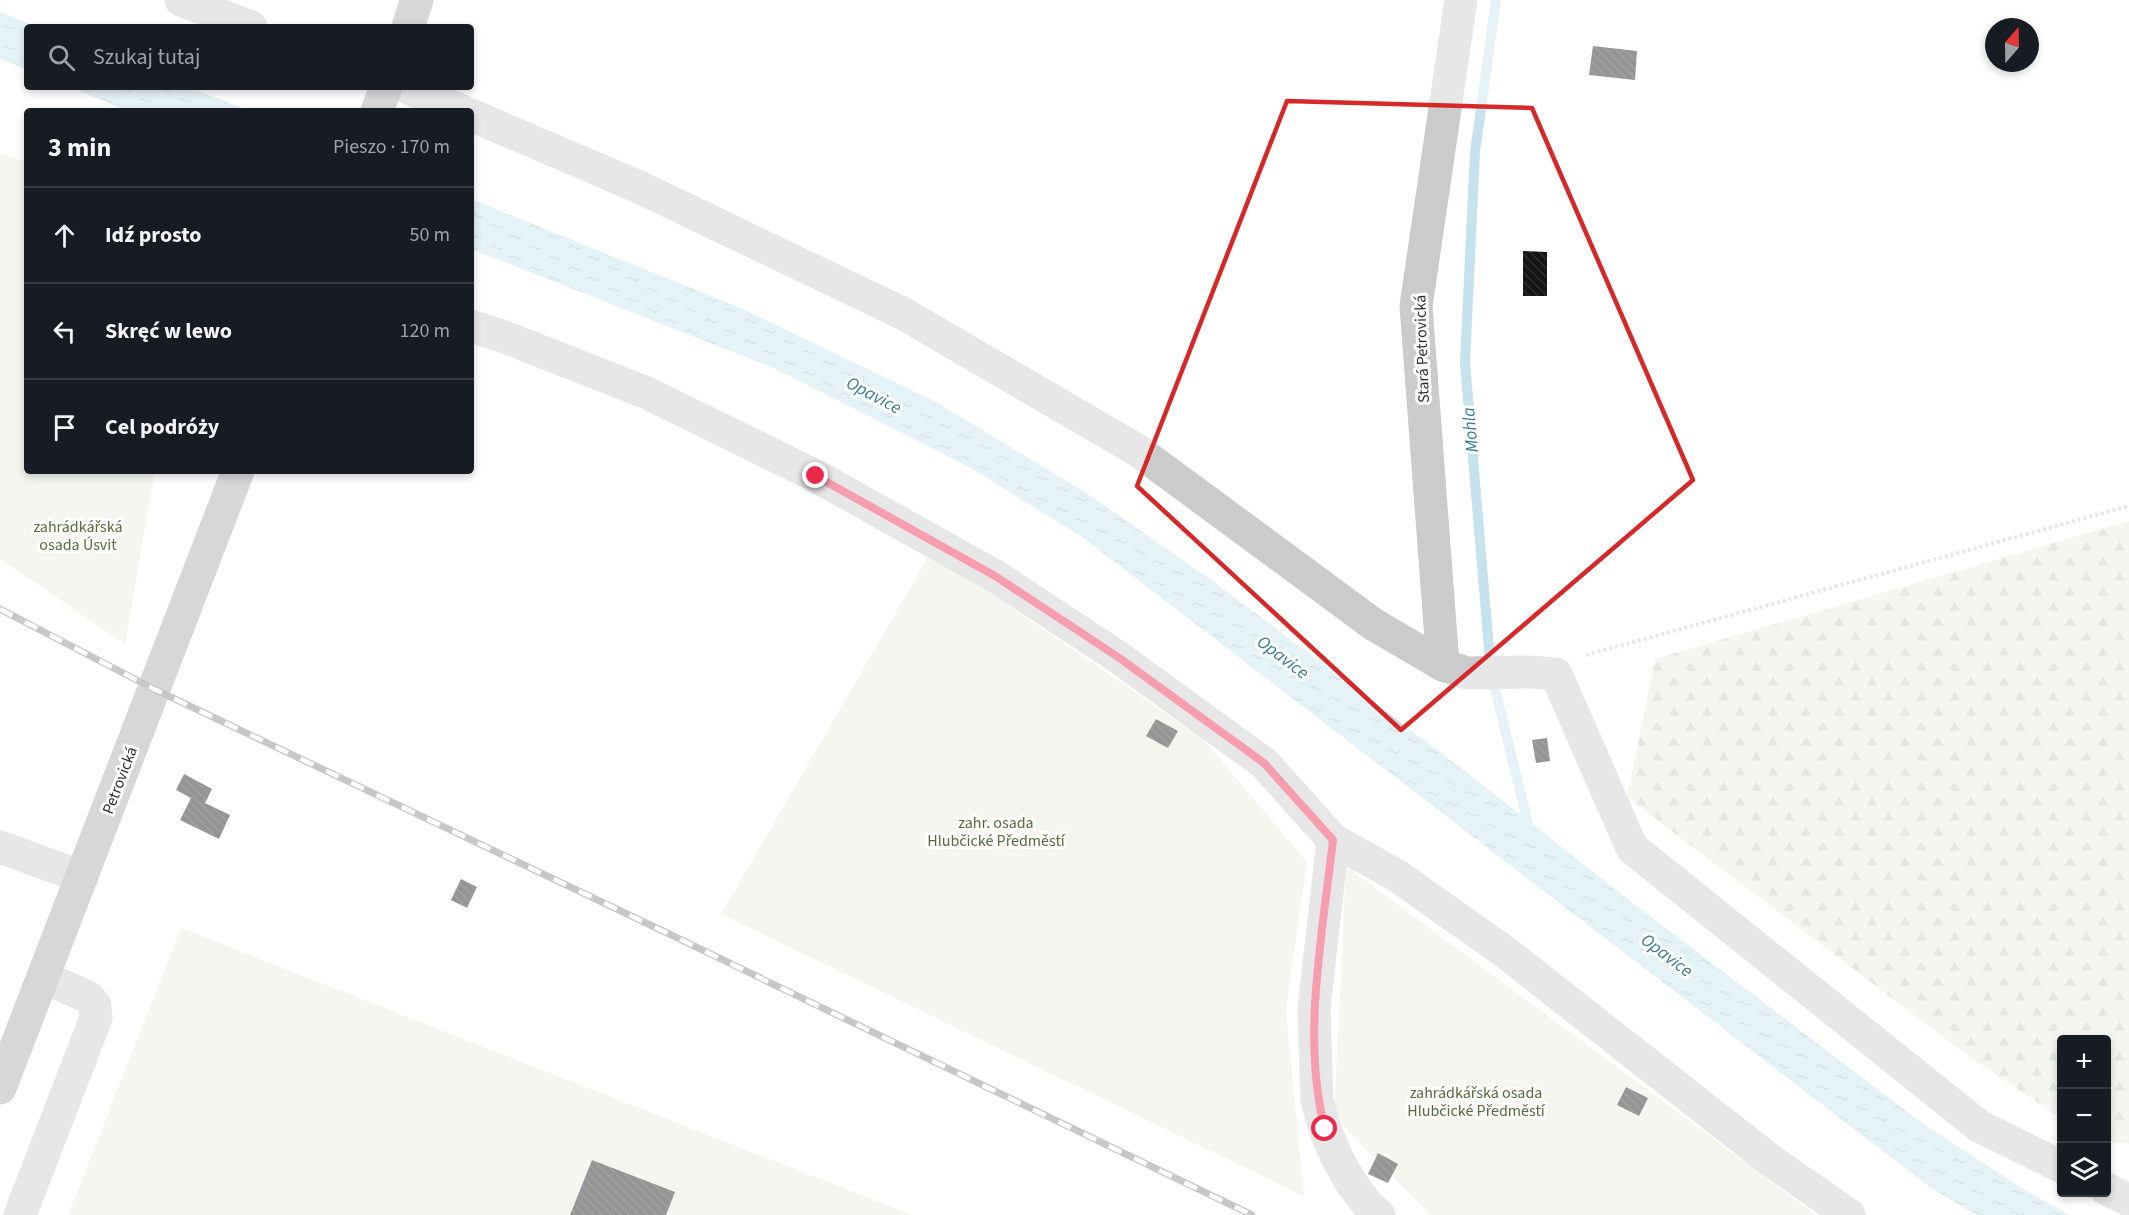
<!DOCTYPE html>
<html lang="pl">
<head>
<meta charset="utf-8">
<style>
  :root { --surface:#171b24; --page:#20242c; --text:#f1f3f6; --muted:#9ea1a6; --line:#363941 }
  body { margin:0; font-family:"Source Sans 3",sans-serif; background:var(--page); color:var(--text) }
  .controls { position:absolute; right:18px; bottom:18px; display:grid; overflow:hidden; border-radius:6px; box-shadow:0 3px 9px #0003 }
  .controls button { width:54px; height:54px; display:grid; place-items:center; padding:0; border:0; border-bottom:2px solid var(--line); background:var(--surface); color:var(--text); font:30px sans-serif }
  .compass { position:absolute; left:1985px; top:18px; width:54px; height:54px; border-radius:50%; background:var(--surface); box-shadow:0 3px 9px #0003; rotate:20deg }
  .stop { position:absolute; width:18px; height:18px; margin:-14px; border:4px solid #ec284d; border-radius:50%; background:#fff }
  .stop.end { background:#ec284d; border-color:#fff; box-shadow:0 2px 6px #0008 }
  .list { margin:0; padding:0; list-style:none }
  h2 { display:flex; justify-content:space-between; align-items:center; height:78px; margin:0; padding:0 24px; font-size:26px }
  h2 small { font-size:20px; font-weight:400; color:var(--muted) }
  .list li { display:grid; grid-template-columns:39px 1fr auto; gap:18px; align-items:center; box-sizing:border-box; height:96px; padding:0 24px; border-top:2px solid var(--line) }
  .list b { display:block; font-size:22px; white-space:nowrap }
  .list em { font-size:20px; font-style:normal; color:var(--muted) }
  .icon { flex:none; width:33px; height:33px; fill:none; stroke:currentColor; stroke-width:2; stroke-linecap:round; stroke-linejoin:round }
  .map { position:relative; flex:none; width:2129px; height:1215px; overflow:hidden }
  .search { position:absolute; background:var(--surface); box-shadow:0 3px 9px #0003; left:24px; top:24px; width:450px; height:66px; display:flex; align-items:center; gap:15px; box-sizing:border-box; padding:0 21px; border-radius:6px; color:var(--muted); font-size:22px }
  .panel { position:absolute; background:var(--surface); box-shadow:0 3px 9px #0003; left:24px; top:108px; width:450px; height:366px; border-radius:6px }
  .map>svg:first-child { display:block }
  .forest { fill:url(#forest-firs) }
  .garden { fill:#e6ecdb }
  .water { fill:url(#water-ripples) }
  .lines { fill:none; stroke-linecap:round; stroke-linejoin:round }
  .stream { stroke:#c6e2ed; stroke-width:10 }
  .building { fill:url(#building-back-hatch) }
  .path { stroke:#cbcbcb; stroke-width:4; stroke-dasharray:3 3; stroke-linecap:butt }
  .minor { stroke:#cbcbcb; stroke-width:33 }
  .major { stroke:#a6a6a6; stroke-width:33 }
  .rail-casing { stroke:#838383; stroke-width:7 }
  .rail { stroke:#fff; stroke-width:4.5; stroke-dasharray:14; stroke-linecap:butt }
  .route { stroke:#ec284d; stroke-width:8 }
  .marked { fill:none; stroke:#d62828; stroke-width:4.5; stroke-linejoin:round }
  .labels { text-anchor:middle; stroke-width:6; stroke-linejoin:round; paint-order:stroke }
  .street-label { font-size:16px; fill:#2e2e2e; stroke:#fff }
  .park-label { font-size:16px; fill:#566b39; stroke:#fff }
  .water-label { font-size:18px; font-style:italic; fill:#397a93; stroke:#fff }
</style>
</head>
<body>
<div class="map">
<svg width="2129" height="1215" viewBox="0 0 2129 1215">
  <defs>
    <pattern id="forest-firs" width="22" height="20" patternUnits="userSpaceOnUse" patternTransform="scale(1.5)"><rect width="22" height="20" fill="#e6ecdb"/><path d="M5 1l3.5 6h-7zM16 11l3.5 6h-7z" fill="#c6cbbc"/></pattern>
    <pattern id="water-ripples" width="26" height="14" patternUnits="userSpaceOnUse" patternTransform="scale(1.5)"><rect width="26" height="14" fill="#c6e2ed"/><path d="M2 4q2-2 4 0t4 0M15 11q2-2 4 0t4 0" fill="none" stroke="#aac2cc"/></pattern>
    <pattern id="building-back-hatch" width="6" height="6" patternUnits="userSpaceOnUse" patternTransform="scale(1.5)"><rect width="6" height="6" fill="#151515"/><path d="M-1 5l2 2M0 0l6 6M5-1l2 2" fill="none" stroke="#2f2f2f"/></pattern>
  </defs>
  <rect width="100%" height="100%" fill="#fff"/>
  <path class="forest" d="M2129,521v623l-22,-3 -1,-101h-44l-1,78 -93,-62 -341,-259 28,-138z"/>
  <g class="garden">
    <path d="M0,153l27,9v309h128l-30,173 -125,-85z"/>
    <path d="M931,552l272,187 104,123 -21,149 18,185 -583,-282z"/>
    <path d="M1346,866l470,349h-386l-96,-99z"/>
    <path d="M181,928l731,287h-844z"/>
  </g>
  <g class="water">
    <path d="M0,12l38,15h-11v43l-27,-11z"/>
    <path d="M69,87h120l60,24h-121z"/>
    <path d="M471,199l272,110 193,93 152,92 126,88 251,189 164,129 293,223 106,69 42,23h-94l-45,-27 -849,-651 -113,-70 -193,-98 -305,-120z"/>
  </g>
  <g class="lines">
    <path class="stream" d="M1496,0l-21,152 -10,211 26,309 39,160"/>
  </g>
  <g class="building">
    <path d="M1593,46l44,5 -2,29 -46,-5z"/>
    <path d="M1523,251l24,1v44h-24z"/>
    <path d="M1156,719l22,12 -10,17 -22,-12z"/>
    <path d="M1547,738l3,23 -14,2 -4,-23z"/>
    <path d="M184,774l28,15 -7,14 25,12 -11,24 -39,-19 11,-22 -15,-8z"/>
    <path d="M461,879l16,8 -10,21 -16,-8z"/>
    <path d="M1626,1087l22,11 -9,18 -22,-11z"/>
    <path d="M1378,1153l20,11 -10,19 -20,-9z"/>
    <path d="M592,1160l83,32 -9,23h-96z"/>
  </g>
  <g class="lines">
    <path class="path" d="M1586,655l543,-149"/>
    <g class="minor">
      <path d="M181,0l70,27"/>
      <path d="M406,87l56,24"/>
      <path d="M471,115l168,72 265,127 233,136 236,174 70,41 24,8 63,-1 26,2 76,174 347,278 83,41"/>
      <path d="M471,326l34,11 142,56 169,83 179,100 123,81 146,106 69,77 63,35 109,77 265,208 79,55"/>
      <path d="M1443,665l-27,-359 45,-306"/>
      <path d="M1333,840l-19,168 3,93 8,28 11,27 14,25 17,23 12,11"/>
      <path d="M0,847l82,30"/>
      <path d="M2106,1189l23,11"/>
      <path d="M20,1215l76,-197 -1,-13 -7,-8 -45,-20"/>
    </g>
    <g class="major">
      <path d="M408,27l9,-27"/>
      <path d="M377,111l9,-24"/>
      <path d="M0,1088l238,-617"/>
    </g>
    <g class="rail-casing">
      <path id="rail" d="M0,609l154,80 511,243 587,283"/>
    </g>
    <use href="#rail" class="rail"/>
  </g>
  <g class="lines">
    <path class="route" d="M816,476l179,100 123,81 146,106 69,77c-10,91 -32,199 -8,289"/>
  </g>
  <path d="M0 0H2129V1215H0ZM1287,101l245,7 161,372 -292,250 -264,-244z" fill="#fff" fill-opacity=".55" fill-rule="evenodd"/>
  <path class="marked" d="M1287,101l245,7 161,372 -292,250 -264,-244z"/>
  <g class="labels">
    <g class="street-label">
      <text transform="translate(1421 349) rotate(-92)" y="6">Stará Petrovická</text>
      <text transform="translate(119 780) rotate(-69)" y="6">Petrovická</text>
    </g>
    <g class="park-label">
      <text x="78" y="532">zahrádkářská<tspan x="78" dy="18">osada Úsvit</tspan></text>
      <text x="996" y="828">zahr. osada<tspan x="996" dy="18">Hlubčické Předměstí</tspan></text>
      <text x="1476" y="1098">zahrádkářská osada<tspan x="1476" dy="18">Hlubčické Předměstí</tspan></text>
    </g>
    <g class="water-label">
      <text transform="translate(874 395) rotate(28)" y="6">Opavice</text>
      <text transform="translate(1470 430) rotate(-95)" y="6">Mohla</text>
      <text transform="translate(1283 657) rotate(37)" y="6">Opavice</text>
      <text transform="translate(1667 955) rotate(37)" y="6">Opavice</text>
    </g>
  </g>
</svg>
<div class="controls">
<button>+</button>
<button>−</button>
<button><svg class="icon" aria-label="layers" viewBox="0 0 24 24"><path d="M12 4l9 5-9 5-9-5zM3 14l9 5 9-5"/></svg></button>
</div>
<svg class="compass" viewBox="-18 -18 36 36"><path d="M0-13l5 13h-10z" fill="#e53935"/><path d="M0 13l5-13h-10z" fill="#9ea1a6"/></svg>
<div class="stop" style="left:1325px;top:1129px"></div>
<div class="stop end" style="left:816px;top:476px"></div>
<div class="search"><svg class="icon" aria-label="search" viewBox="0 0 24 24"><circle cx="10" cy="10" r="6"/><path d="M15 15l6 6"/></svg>Szukaj tutaj</div>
<section class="panel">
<h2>3 min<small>Pieszo · 170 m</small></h2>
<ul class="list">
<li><svg class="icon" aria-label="ahead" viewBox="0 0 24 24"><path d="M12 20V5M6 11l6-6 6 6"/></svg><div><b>Idź prosto</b></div><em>50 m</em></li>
<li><svg class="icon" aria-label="left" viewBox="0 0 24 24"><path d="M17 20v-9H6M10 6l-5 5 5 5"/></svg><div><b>Skręć w lewo</b></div><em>120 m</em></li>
<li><svg class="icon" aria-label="arrive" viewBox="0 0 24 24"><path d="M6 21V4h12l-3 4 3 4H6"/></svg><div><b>Cel podróży</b></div></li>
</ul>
</section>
</div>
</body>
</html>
